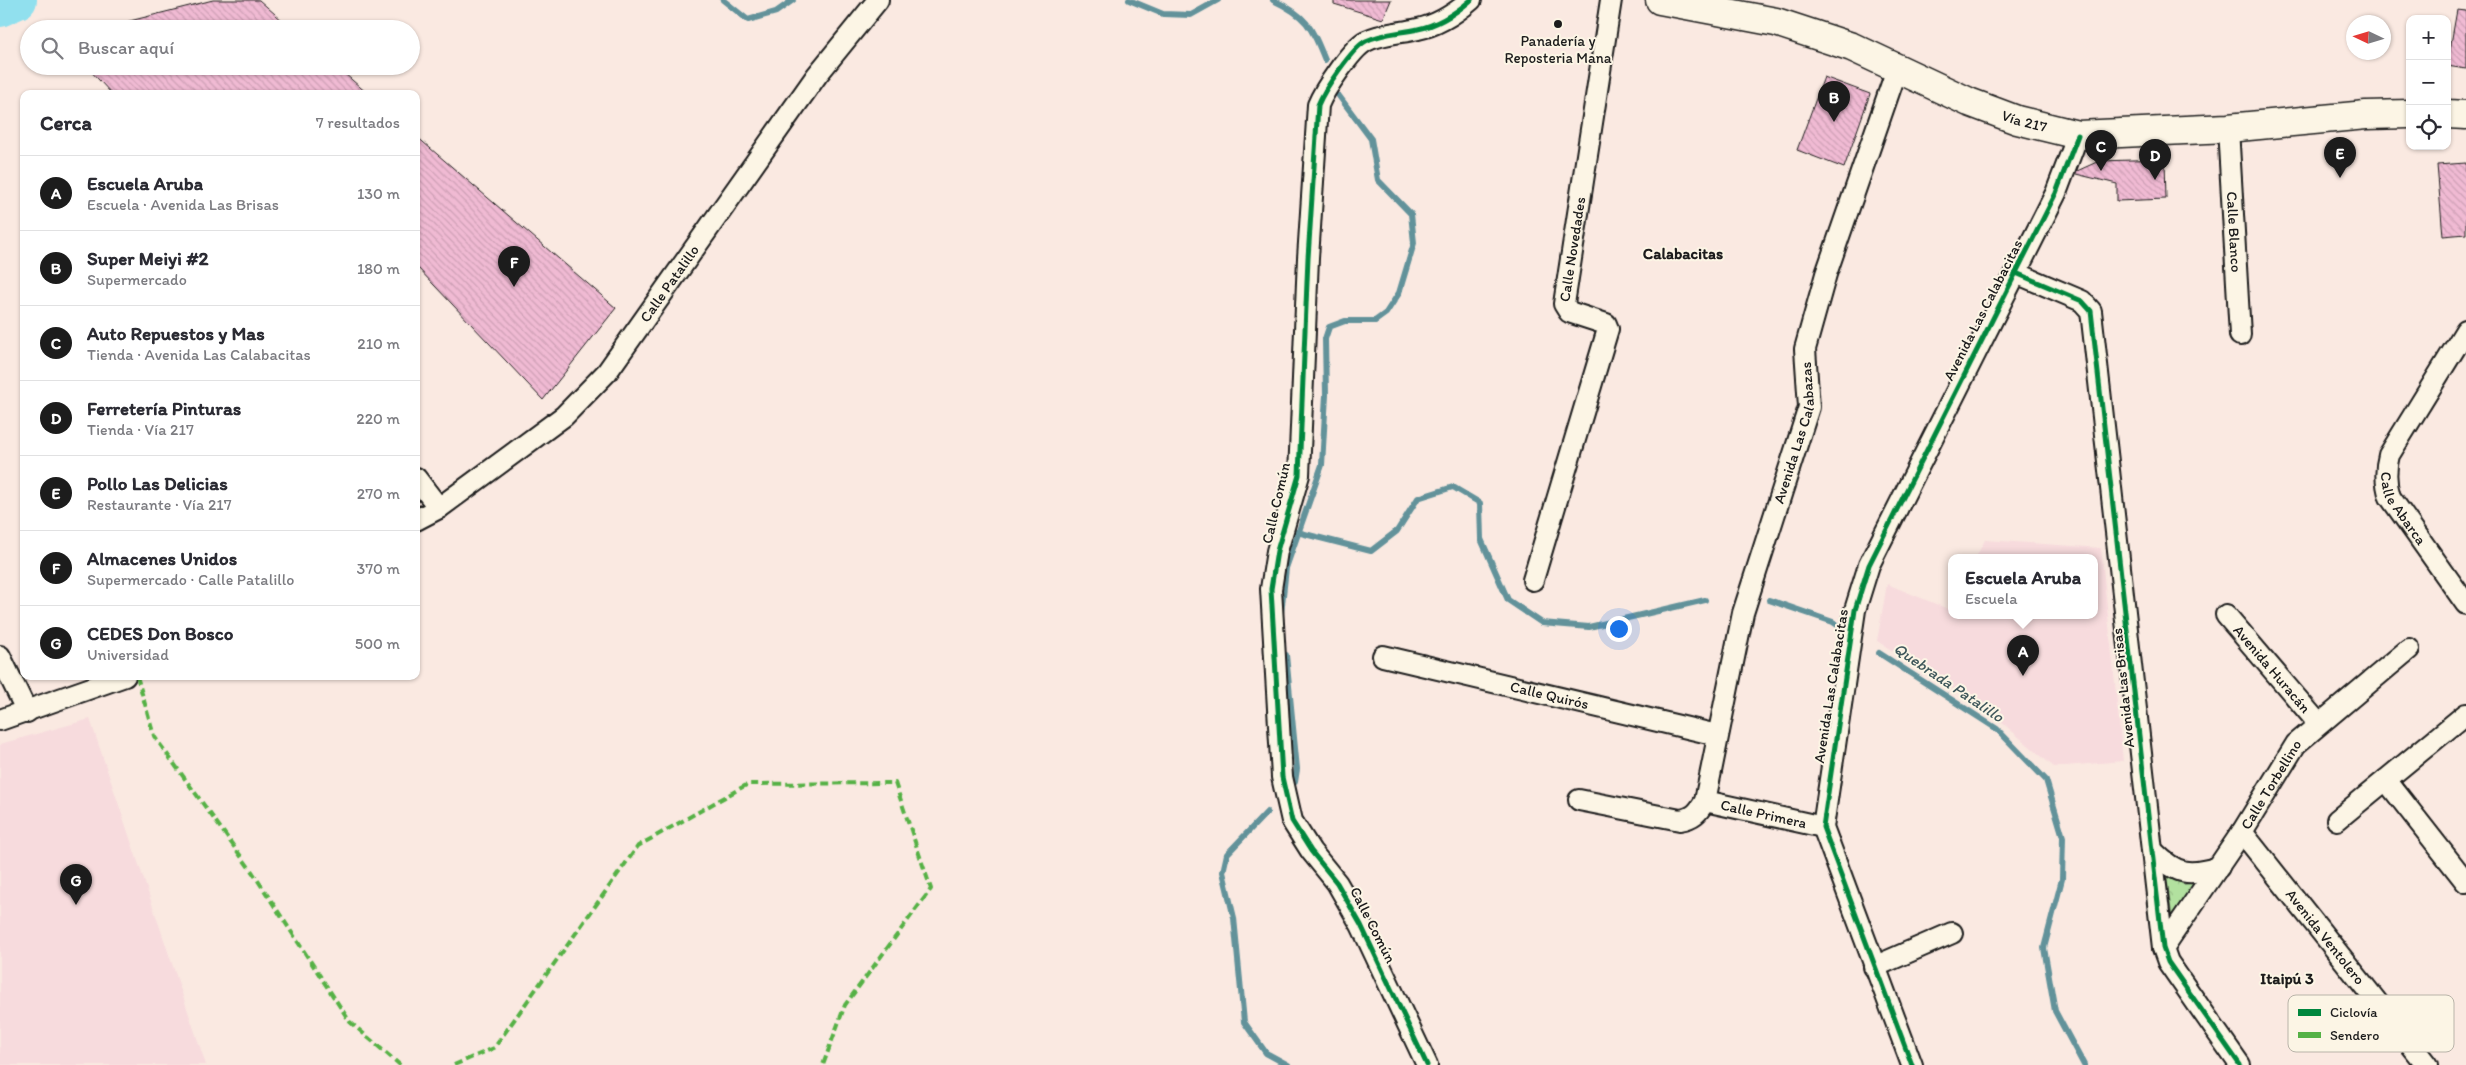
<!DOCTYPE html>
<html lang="es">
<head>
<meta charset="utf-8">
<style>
  :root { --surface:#fff; --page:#f7f7f7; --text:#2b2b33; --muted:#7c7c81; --line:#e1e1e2; --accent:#1c1c1c }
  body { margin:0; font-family:Itim,sans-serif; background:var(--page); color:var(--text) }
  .controls { position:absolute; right:15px; top:15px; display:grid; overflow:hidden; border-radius:10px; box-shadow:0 1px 4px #0004 }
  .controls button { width:45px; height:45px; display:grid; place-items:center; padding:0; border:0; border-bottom:1px solid var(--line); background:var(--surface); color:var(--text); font:25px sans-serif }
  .compass { position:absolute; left:2346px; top:15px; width:45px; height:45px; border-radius:50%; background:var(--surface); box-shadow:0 1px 4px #0004; rotate:274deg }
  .you { position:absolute; left:1618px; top:628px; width:18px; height:18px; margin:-12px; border:4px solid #fff; border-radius:50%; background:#1a73e8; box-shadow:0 0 0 8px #1a73e833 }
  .badge { display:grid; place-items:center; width:32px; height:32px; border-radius:50%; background:var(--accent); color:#fff; font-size:16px; font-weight:700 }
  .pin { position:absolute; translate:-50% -41px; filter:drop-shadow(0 1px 2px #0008) }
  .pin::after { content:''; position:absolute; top:26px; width:18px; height:15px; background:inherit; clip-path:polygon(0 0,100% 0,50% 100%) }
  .popup { position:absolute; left:1948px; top:554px; width:150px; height:65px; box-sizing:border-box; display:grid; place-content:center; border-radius:10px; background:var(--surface); filter:drop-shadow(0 1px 4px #0005); font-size:16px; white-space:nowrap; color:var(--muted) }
  .popup b { font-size:19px; color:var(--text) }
  .popup::after { content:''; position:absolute; left:50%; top:100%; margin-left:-10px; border:10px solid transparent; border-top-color:var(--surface) }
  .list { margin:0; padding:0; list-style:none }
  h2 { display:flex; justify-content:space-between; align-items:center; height:65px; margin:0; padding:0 20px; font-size:21px }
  h2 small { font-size:16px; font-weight:400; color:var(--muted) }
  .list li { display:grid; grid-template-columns:32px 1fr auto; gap:15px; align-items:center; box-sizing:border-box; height:75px; padding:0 20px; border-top:1px solid var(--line) }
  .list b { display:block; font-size:19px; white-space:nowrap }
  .list p { margin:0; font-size:16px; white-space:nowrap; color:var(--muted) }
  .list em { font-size:16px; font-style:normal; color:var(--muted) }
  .icon { flex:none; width:28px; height:28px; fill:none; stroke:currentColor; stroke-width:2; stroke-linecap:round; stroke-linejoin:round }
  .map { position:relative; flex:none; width:2466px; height:1065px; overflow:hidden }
  .search { position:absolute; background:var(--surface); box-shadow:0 1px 4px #0004; left:20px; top:20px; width:400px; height:55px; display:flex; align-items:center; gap:12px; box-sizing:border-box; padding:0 18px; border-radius:28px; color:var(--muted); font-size:19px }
  .panel { position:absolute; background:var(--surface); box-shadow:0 1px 4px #0004; left:20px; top:90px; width:400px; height:590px; border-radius:10px }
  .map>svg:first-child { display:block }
  .built { fill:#f7dbdd }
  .forest { fill:url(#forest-crowns); stroke:#677e5e }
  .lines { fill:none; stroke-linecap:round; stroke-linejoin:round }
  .stream { stroke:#62929a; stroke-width:6 }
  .river { stroke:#91e0ee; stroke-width:38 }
  .building { fill:url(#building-back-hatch); stroke:#1c1c1c }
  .street-casing { stroke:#1c1c1c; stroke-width:24 }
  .secondary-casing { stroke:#1c1c1c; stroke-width:31 }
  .street { stroke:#fcf5e5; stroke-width:20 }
  .secondary { stroke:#fcf5e5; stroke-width:28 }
  .quiet { stroke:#55b145; stroke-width:4; stroke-dasharray:8 4; stroke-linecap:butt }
  .cycleway-casing { stroke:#fcf5e5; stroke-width:8 }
  .cycleway { stroke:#00873e; stroke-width:5 }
  .poi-dot { fill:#1c1c1c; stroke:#fcf5e5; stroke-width:2 }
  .labels { text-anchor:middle; stroke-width:4; stroke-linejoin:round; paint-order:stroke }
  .poi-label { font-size:15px; fill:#1c1c1c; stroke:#fcf5e5 }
  .street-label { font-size:15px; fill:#1c1c1c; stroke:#fcf5e5 }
  .neighbourhood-label { font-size:16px; font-weight:bold; fill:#1c1c1c; stroke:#fcf5e5 }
  .water-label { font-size:16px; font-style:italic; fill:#3f575b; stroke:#fcf5e5 }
  .key { fill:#fcf5e5; stroke:#b9b4a9; stroke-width:1 }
  .key-label { font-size:14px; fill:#1c1c1c }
</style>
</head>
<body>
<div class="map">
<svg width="2466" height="1065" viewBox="0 0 2466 1065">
  <defs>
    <pattern id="forest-crowns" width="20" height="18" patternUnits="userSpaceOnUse" patternTransform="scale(1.25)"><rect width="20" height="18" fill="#b2e19f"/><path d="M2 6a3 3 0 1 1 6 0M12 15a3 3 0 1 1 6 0" fill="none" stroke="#98c088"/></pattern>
    <pattern id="building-back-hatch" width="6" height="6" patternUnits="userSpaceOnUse" patternTransform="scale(1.25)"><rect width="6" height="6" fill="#f0bad3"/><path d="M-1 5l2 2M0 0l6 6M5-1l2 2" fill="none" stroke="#cd9fb5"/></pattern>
  </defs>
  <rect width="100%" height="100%" fill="#fae9e1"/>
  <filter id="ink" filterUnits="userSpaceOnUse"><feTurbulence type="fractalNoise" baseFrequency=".02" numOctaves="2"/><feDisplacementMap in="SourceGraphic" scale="10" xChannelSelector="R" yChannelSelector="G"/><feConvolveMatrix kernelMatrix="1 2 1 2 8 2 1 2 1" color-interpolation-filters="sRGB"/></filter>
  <g filter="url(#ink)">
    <g class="built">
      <path d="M1985,540l116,8 22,213 -69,6 -67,-57 -110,-69 10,-57 61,25 4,-5v11h142v-58h-118z"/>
      <path d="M90,719l116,346h-206v-321z"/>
    </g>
    <path class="forest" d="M2166,872l17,12h12l-22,42z"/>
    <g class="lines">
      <g class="stream">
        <path d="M723,0l25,20 28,-8 17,-12"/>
        <path d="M1129,0l34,14 28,1 27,-15"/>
        <path d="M1273,0c34,16 38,26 52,60"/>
        <path d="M1297,532l74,19 26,-20 21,-33 35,-11 27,16 1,36 27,61 34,23 47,4 116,-27"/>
        <path d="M1769,600l64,22 15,10"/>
        <path d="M1281,614l5,-46 36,-103 4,-70 -1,-56 4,-12 16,-6h30l11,-8 13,-20 15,-50 -3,-29 -33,-34 -7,-41 -32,-43"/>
        <path d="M1879,653l118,76 49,51 17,57 -1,42 -18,69 11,63 29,54"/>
        <path d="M1286,655l11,114 -2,13"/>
        <path d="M1267,812l-40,42 -4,18 11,46 10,104 22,31 22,12"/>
      </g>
      <path class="river" d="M0,8l18,-8"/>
    </g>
    <g class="building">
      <path d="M213,0h46l33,29h-169l-1,-6z"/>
      <path d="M1334,0h57l-8,19 -49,-15z"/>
      <path d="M2457,10l9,1v58l-19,-3z"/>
      <path d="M86,66h250l32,28h-256z"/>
      <path d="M1824,77l46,17 -26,74 -47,-18z"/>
      <path d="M416,136l200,172 -73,92 -127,-134z"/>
      <path d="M2165,159l1,40 -49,2v-17l-41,-10 1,-3 22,-10z"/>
      <path d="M2466,163v71l-23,2 -6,-71z"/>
    </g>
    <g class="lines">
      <g class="street-casing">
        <g id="street">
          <path id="s1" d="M2228,128l12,207"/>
          <path d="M2016,273l66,28 9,10 72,637 5,14 72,103"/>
          <path id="s2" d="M2466,330l-77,125c-4,15 -4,27 1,42l76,107"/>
          <path d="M416,478l23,30"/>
          <path id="s3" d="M416,520l23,-12 125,-92 43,-44 210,-297 61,-75"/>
          <path id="s4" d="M1533,580l75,-251 -2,-5 -37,-12 -5,-8 47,-304"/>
          <path id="s5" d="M2226,615l92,108"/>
          <path d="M0,656l27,56"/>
          <path id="s6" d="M1383,656l334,79"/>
          <path d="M0,720l125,-44"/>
          <path d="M2386,780l80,102"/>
          <path id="s7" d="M1579,800l101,20c13,-2 18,-7 25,-19l38,-188 66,-206 -4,-58 21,-75 71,-205"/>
          <path id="s8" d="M1705,801l118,26"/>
          <path d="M2337,820l129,-106"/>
          <path id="s9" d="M2242,832l185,233"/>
          <path d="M2154,852c23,23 35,24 65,15"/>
          <path id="s10" d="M2163,948l79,-116 54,-88 113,-95"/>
          <path d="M1874,967l78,-34"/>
          <path d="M1427,1065l-66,-140 -24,-42 -26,-32 -19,-30 -10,-44 -11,-188 6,-38 22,-76 9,-217 10,-153c6,-15 34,-57 48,-64 16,-8 35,-8 52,-12 20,-4 38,-16 53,-29"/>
          <path d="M1912,1065l-89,-238 32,-217 14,-45 187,-372 22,-58"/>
        </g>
      </g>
      <g class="secondary-casing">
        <g id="secondary">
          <path id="s11" d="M1660,0l116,22 76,25 117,55 48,18 61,15 150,-7 138,-13 44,-1"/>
          <path d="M2447,114l19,1"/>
        </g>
      </g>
      <use href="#street" class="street"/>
      <use href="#secondary" class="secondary"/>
      <g class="quiet">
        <path d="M137,676l17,60 99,137 97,149 50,43"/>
        <path d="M454,1065l40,-17 144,-202 110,-62 147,-1 36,106 -86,116 -22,60"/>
      </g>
      <g class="cycleway-casing">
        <g id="cycleway">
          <path d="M2016,273l66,28 9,10 72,637 5,14 72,103"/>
          <path d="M1427,1065l-66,-140 -24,-42 -26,-32 -19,-30 -10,-44 -11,-188 6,-38 22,-76 9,-217 10,-153c6,-15 34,-57 48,-64 16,-8 35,-8 52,-12 20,-4 38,-16 53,-29"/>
          <path d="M1912,1065l-89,-238 32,-217 14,-45 187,-372 22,-58"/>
        </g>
      </g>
      <use href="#cycleway" class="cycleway"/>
    </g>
  </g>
  <circle class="poi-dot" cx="1558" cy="24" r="5"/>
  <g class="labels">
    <g class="poi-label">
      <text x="1558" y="46">Panadería y<tspan x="1558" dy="17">Reposteria Mana</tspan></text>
    </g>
    <g class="street-label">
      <text dy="5" stroke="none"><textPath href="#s11" startOffset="386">Vía 217</textPath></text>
      <text dy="5" stroke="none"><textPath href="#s1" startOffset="104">Calle Blanco</textPath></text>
      <text dy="5" stroke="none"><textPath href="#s4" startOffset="371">Calle Novedades</textPath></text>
      <text dy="5" stroke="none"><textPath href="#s3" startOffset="351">Calle Patalillo</textPath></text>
      <text transform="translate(1983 310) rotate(-63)" y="5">Avenida Las Calabacitas</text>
      <text dy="5" stroke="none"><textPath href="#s7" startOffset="516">Avenida Las Calabazas</textPath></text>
      <text transform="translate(1276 503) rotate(-77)" y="5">Calle Común</text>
      <text dy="5" stroke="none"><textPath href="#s2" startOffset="205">Calle Abarca</textPath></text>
      <text dy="5" stroke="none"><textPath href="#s5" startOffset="71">Avenida Huracán</textPath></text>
      <text transform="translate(1831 686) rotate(-81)" y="5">Avenida Las Calabacitas</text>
      <text transform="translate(2123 688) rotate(-96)" y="5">Avenida Las Brisas</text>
      <text dy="5" stroke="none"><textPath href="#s6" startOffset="171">Calle Quirós</textPath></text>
      <text dy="5" stroke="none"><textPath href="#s10" startOffset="196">Calle Torbellino</textPath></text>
      <text dy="5" stroke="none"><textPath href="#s8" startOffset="60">Calle Primera</textPath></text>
      <text transform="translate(1373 925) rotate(63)" y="5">Calle Común</text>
      <text dy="5" stroke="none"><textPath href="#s9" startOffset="134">Avenida Ventolero</textPath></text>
    </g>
    <g class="neighbourhood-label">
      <text x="1683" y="259">Calabacitas</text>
      <text x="2287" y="984">Itaipú 3</text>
    </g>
    <g class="water-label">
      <text transform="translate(1949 682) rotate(34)" y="6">Quebrada Patalillo</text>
    </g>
  </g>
  <rect x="2288" y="995" width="166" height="57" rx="8" class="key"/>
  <rect x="2298" y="1009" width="23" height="7" fill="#00873e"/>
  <rect x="2298" y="1032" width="23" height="6" fill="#55b145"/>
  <g class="key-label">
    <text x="2330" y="1017">Ciclovía</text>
    <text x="2330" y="1040">Sendero</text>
  </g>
</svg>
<div class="controls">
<button>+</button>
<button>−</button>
<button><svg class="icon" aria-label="locate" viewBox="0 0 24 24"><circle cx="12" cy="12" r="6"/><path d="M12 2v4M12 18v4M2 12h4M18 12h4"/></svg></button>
</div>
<svg class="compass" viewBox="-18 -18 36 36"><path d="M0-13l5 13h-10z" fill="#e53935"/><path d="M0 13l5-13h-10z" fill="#7c7c81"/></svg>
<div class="you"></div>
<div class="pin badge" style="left:2023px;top:676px">A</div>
<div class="popup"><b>Escuela Aruba</b>Escuela</div>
<div class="pin badge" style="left:1834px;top:122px">B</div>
<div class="pin badge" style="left:2101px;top:171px">C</div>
<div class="pin badge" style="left:2155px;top:180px">D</div>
<div class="pin badge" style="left:2340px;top:178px">E</div>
<div class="pin badge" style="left:514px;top:287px">F</div>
<div class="pin badge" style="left:76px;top:905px">G</div>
<div class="search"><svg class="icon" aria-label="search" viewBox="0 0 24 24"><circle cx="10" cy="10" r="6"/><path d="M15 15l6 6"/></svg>Buscar aquí</div>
<section class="panel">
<h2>Cerca<small>7 resultados</small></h2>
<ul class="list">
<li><span class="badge">A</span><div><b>Escuela Aruba</b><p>Escuela · Avenida Las Brisas</p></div><em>130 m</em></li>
<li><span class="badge">B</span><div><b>Super Meiyi #2</b><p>Supermercado</p></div><em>180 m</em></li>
<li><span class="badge">C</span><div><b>Auto Repuestos y Mas</b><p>Tienda · Avenida Las Calabacitas</p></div><em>210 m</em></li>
<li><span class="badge">D</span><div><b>Ferretería Pinturas</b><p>Tienda · Vía 217</p></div><em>220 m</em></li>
<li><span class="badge">E</span><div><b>Pollo Las Delicias</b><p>Restaurante · Vía 217</p></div><em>270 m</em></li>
<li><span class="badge">F</span><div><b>Almacenes Unidos</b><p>Supermercado · Calle Patalillo</p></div><em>370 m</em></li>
<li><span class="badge">G</span><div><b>CEDES Don Bosco</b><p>Universidad</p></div><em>500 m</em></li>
</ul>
</section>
</div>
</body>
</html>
